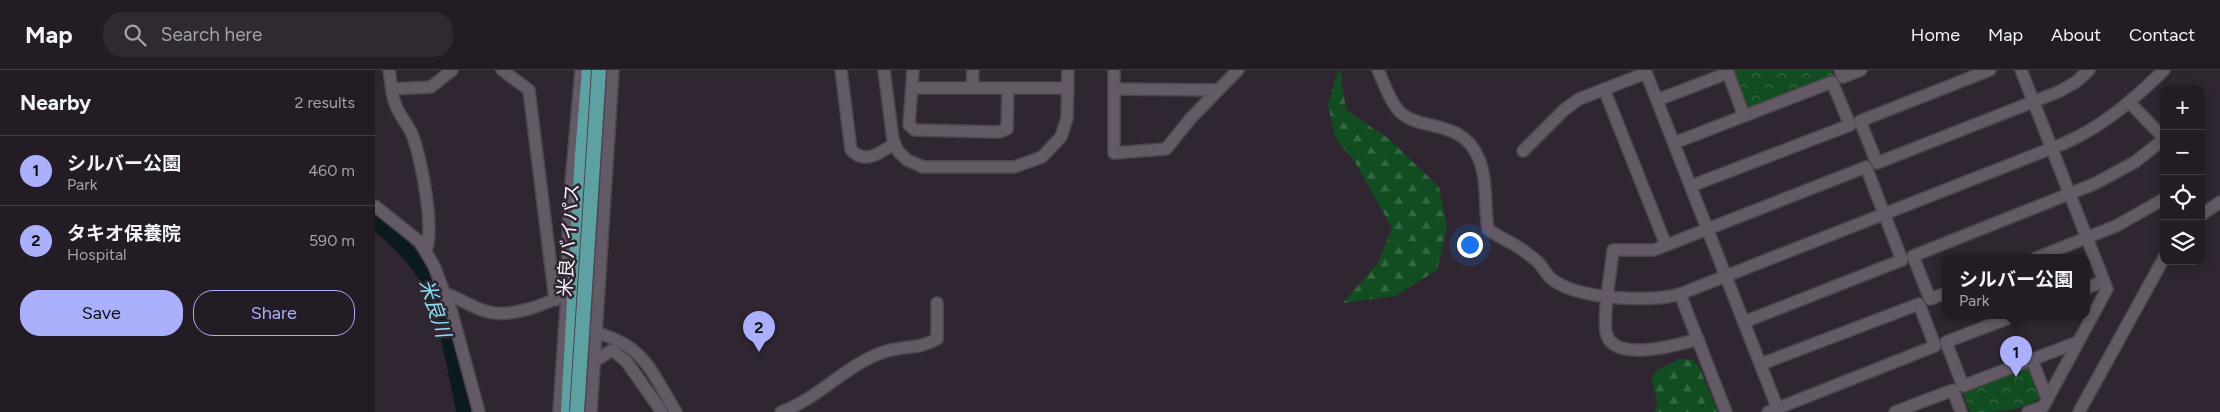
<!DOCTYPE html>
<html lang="en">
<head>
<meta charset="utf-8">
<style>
  :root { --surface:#231c25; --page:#2f2932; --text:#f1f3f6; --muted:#a3a1a7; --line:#403a42; --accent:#aab0fb }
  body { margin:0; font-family:Figtree,"Noto Sans JP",sans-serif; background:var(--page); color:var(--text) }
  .controls { position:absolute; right:15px; top:15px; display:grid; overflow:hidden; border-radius:10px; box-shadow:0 2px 12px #0003 }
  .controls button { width:45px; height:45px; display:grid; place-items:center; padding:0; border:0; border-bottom:1px solid var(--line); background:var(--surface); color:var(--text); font:25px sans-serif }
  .you { position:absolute; left:1094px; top:174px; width:18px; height:18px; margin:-12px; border:4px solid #fff; border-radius:50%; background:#1a73e8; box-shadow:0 0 0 8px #1a73e833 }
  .badge { display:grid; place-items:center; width:32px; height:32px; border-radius:50%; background:var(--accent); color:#111; font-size:16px; font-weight:700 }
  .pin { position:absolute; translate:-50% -41px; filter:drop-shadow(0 1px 2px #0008) }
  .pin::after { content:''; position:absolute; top:26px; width:18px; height:15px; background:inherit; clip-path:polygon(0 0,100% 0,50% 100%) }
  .popup { position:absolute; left:1567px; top:184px; width:148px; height:65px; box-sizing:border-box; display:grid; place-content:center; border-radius:10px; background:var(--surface); filter:drop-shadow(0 1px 4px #0005); font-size:16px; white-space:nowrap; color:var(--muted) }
  .popup b { font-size:19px; color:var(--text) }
  .popup::after { content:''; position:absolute; left:50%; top:100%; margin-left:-10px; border:10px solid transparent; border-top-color:var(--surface) }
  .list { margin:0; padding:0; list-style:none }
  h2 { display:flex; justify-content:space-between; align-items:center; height:65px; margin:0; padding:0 20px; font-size:21px }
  h2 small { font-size:16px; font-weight:400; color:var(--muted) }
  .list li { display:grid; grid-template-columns:32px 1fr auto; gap:15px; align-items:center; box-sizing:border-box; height:70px; padding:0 20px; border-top:1px solid var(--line) }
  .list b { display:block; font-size:19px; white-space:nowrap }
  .list p { margin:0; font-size:16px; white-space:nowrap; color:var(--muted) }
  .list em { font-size:16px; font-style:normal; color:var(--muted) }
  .actions { display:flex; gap:10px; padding:15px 20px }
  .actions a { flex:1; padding:11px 0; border:1px solid var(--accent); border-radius:20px; text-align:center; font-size:18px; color:var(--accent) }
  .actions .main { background:var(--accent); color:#111 }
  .icon { flex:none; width:28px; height:28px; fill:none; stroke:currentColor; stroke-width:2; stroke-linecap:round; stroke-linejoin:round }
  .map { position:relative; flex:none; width:1845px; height:342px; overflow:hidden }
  header { display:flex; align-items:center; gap:30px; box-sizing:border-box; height:70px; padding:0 25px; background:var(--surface); border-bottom:1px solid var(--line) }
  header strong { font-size:24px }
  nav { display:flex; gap:28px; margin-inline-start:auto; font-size:18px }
  .search { width:350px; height:45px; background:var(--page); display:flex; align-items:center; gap:12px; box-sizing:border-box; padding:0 18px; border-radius:20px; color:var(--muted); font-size:19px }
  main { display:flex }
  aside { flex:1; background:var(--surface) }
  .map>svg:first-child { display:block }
  .forest { fill:url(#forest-firs) }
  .park { fill:url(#park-crowns) }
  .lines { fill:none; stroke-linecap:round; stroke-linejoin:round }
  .river { stroke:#0a1a1e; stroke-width:15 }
  .minor-casing { stroke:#4c454e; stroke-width:14 }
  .major-casing { stroke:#4c454e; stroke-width:16 }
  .minor { stroke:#645a66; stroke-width:11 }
  .major { stroke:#5da1a3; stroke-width:14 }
  .major-bridge-casing { stroke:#4c454e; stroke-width:16; stroke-linecap:butt }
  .major-bridge { stroke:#5da1a3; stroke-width:14 }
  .labels { text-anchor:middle; stroke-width:5; stroke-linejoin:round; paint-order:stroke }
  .street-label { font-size:19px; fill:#f5eff6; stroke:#2f2631 }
  .water-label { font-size:20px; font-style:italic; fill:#8bdcf5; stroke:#2f2631 }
</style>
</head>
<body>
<header>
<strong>Map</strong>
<div class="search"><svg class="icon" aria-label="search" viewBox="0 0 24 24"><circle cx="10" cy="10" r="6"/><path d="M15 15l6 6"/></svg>Search here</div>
<nav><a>Home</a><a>Map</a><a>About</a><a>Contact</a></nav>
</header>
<main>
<aside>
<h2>Nearby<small>2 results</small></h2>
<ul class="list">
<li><span class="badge">1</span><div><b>シルバー公園</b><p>Park</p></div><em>460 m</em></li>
<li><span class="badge">2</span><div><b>タキオ保養院</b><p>Hospital</p></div><em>590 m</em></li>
</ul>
<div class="actions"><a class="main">Save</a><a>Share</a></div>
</aside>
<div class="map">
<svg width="1845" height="342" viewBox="0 0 1845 342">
  <defs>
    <pattern id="forest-firs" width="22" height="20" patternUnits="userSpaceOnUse" patternTransform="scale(1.25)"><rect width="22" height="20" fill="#124d21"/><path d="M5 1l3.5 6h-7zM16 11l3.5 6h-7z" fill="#356742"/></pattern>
    <pattern id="park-crowns" width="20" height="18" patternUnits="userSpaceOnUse" patternTransform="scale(1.25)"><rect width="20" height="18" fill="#124d21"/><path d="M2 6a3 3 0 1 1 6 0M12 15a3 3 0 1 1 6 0" fill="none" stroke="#356742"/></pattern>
  </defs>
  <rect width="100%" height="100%" fill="#2f2631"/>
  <g class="forest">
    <path d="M963,0h2l6,40 43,29 50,48 8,40 -10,43 -42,26 -52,7 35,-40 14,-35 -37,-66 -19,-23 -8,-34z"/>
    <path d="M1305,289l13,1 6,7 19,45h-64l4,-9 -7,-24 6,-9z"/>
  </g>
  <g class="park">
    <path d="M1355,0h101l3,7 -89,34z"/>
    <path d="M1656,293l12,32c-18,17 -48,17 -73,17l-8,-22z"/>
  </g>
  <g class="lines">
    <path class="river" d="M0,152c17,14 36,31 48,50 24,38 31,96 41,140"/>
    <g class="minor-casing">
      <g id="minor">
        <path d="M14,0c2,10 2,21 5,30 3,13 13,23 18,34 9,24 23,94 14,117"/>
        <path d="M127,0l27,20 26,210"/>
        <path d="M466,0l10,80c15,15 28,3 43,-6"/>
        <path d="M509,0l9,70 5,11 9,9 16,7h91l28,-10 19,-20 6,-19 1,-48"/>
        <path d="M538,0l-4,55 6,5 84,2 8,-3 1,-41"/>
        <path d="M739,0v83l52,-4 25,-31 47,-48"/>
        <path d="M1003,0c6,13 11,30 21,41 20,21 62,7 79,46 10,21 6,49 10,72 11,9 24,13 36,22 5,4 10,7 15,12 4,5 8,13 14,17 25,19 98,23 127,14l385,-151c40,-18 68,-43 99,-73"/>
        <path d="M1270,0l134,342"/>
        <path d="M1352,0l17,46"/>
        <path d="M1465,0l3,7 18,-7"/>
        <path d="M1615,0l-130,51 17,42 181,-71 18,-10 13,-12"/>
        <path d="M1646,0l86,219 -64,118 -15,5"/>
        <path d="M537,18h156"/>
        <path d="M597,18l1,-18"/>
        <path d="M17,19l39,-2 21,-17"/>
        <path d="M739,19l104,1"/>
        <path d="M1229,19l62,156"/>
        <path d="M1282,30l71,-27"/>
        <path d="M1755,33l34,35"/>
        <path d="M1299,73l158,-61 18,43 -159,61"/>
        <path d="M1148,81l41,-41 15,-11 67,-26"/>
        <path d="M0,136l45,36 14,24 18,47 27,99"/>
        <path d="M1826,145l19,-13"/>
        <path d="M1661,188l80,-32 48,-27"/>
        <path d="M192,214l2,-78 12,-136"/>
        <path d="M1711,218l18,-7"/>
        <path d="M70,223c14,5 26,14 40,18 23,8 62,-6 82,-19v-8h8"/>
        <path d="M1571,223l-16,6 -17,-43 181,-72 41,-22 29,-23"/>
        <path d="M1305,224l46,118"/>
        <path d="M1639,246l-68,26 17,44 115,-44"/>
        <path d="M215,261c54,13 59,37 86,81"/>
        <path d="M1323,269c-20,6 -86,25 -92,-7 -3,-21 5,-60 7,-82h41l212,-83 36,93 -158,62"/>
        <path d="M1657,290l15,38"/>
        <path d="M220,291l17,-11 14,11 36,51"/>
        <path d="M1386,294l158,-60 16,42 -167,66"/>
        <path d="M184,342l8,-120"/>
        <path d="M216,342l22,-342"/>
        <path d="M406,342c38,-14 64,-46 100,-59 20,-8 37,-3 56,-14v-36"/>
        <path d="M1520,342l58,-22 8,22"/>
        <path d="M1704,342l85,-154"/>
      </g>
    </g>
    <g class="major-casing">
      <path id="major" d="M193,342l14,-258 7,-84"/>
    </g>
    <use href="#minor" class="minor"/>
    <use href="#major" class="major"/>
    <g class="major-bridge-casing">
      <path id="major-bridge" d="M202,342l22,-342"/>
    </g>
    <use href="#major-bridge" class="major-bridge"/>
  </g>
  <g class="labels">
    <g class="street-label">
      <text transform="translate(193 170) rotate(-86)" y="7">米良バイパス</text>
    </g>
    <g class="water-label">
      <text transform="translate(60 238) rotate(72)" y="7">米良川</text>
    </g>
  </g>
</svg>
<div class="controls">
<button>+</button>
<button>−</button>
<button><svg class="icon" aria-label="locate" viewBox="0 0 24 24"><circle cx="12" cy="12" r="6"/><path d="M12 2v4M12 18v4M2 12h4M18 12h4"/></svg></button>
<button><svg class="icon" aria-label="layers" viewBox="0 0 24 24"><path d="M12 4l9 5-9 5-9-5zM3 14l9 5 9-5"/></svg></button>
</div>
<div class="you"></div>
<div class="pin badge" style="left:1641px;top:307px">1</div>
<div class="popup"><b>シルバー公園</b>Park</div>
<div class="pin badge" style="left:384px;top:282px">2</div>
</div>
</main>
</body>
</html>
